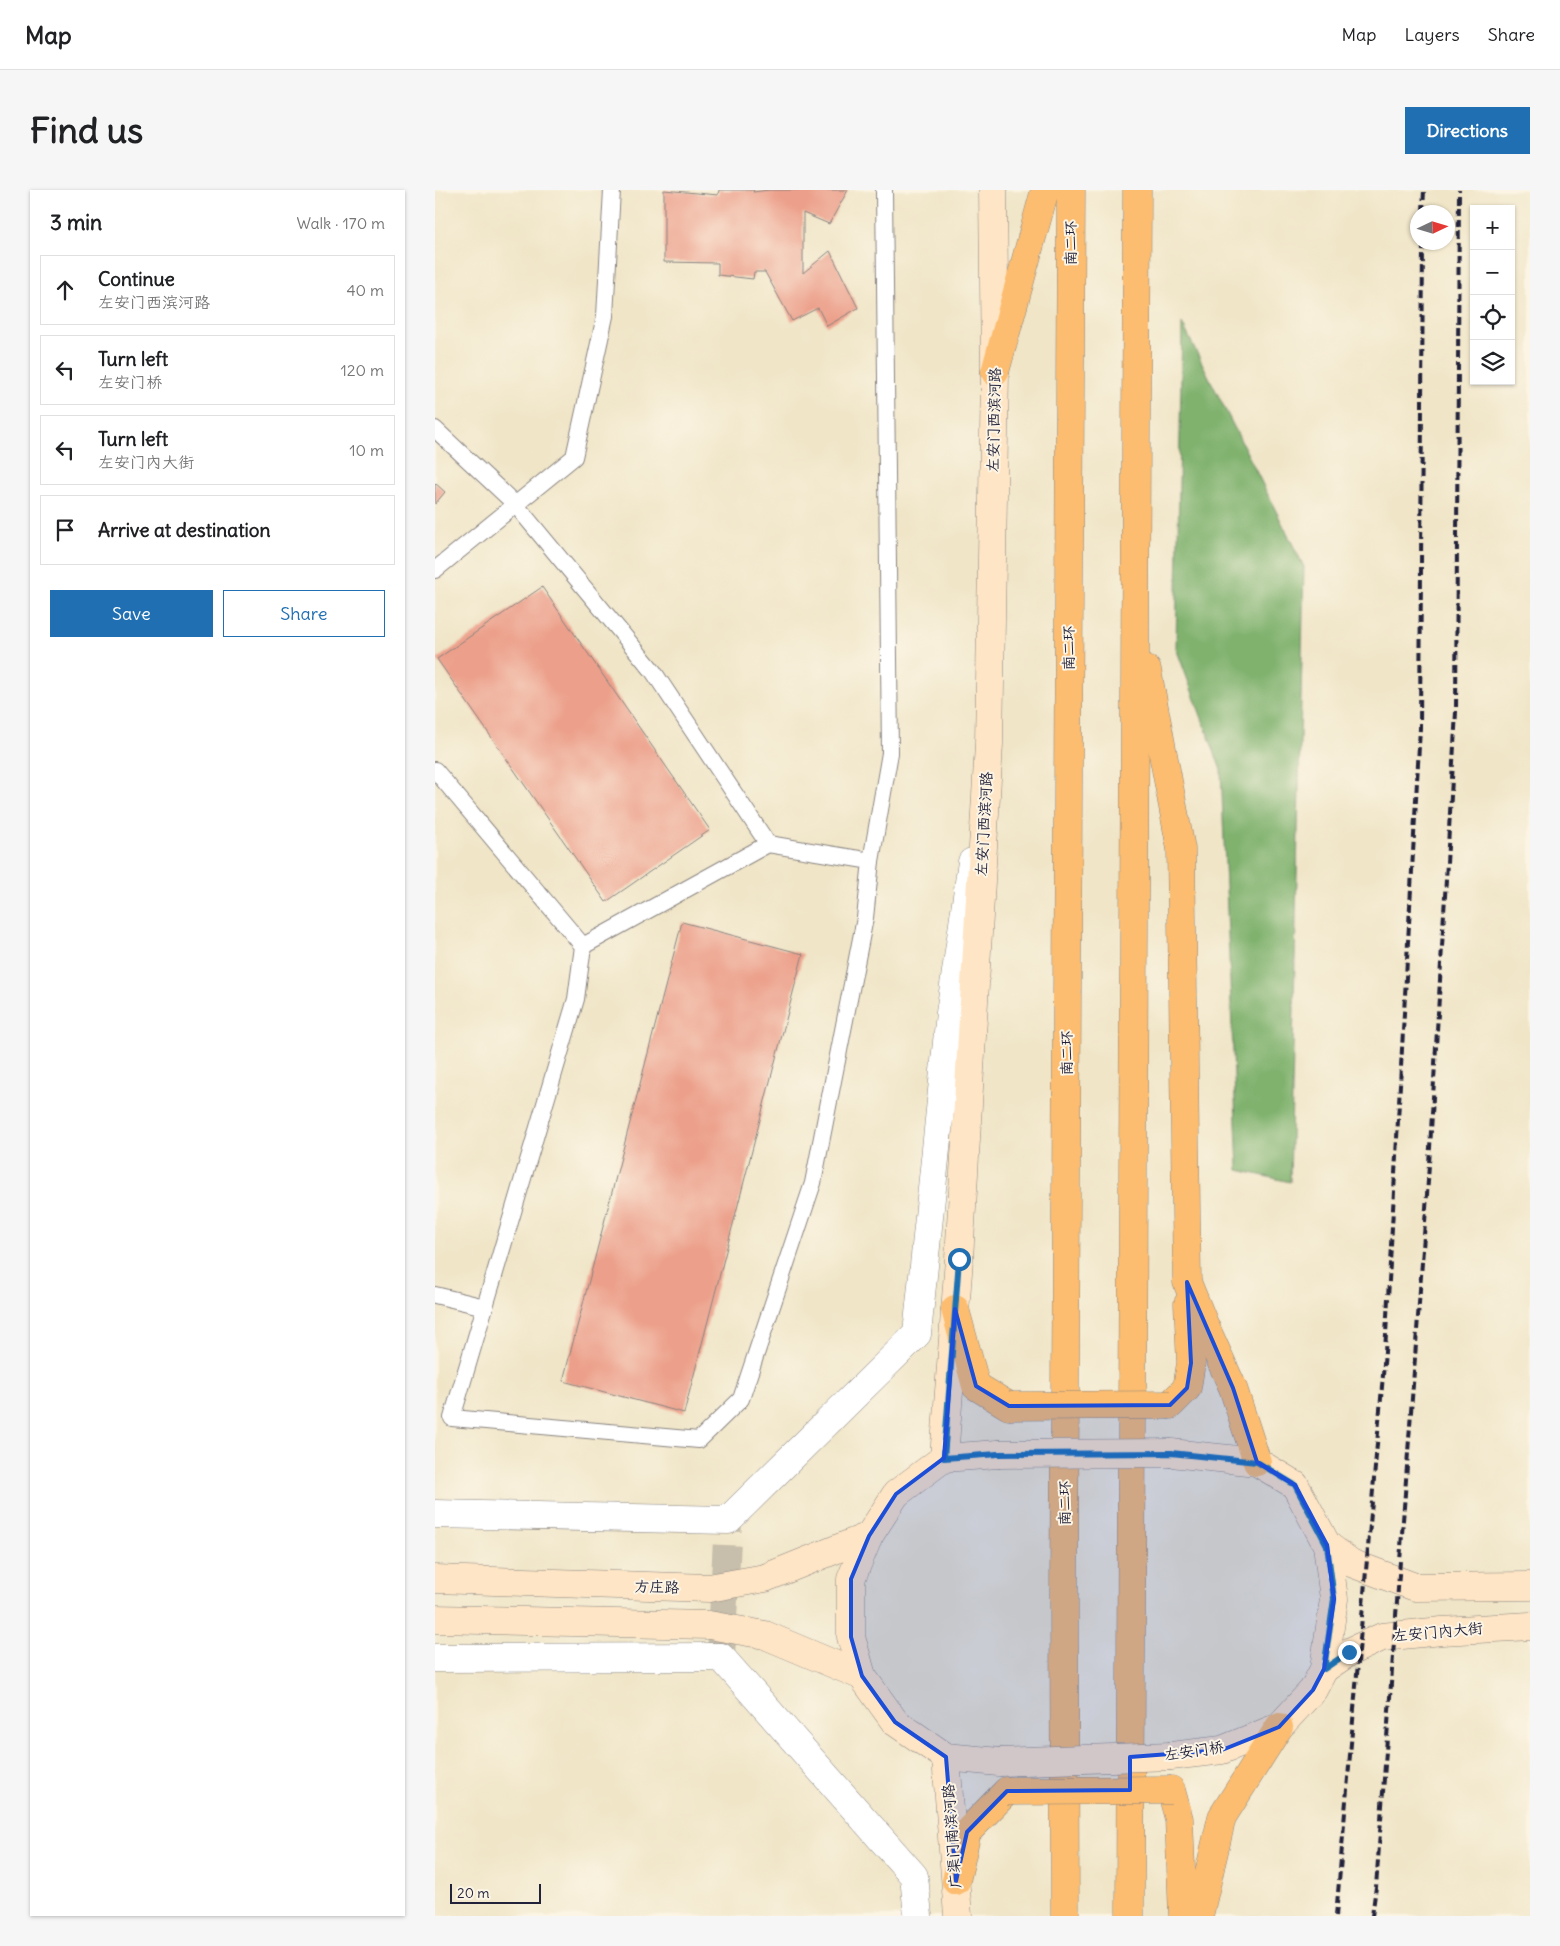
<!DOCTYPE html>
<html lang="en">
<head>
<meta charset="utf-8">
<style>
  :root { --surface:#fff; --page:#f6f6f6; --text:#202124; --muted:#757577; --line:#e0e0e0; --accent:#1f6fb2 }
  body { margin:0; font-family:Delius,"LXGW WenKai TC",sans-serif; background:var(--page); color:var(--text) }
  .controls { position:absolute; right:15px; top:15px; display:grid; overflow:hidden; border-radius:0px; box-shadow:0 1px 4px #0004 }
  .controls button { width:45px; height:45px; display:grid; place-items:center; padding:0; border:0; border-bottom:1px solid var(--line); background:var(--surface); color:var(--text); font:25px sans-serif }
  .compass { position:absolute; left:975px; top:15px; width:45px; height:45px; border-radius:50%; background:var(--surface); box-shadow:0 1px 4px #0004; rotate:86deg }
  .scale { position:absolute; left:15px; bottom:12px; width:91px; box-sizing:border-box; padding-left:5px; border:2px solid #22223b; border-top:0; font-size:14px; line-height:18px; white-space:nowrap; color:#22223b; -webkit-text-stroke:4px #fcf5e5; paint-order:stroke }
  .stop { position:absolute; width:15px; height:15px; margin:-11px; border:4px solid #1f6fb2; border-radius:50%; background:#fff }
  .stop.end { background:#1f6fb2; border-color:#fff; box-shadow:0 1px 5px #0008 }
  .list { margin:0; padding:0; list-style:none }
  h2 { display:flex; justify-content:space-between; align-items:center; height:65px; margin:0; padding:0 20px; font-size:21px }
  h2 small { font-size:16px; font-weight:400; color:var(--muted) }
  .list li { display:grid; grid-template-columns:32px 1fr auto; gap:15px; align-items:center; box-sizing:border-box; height:70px; margin:0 10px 10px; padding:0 10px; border:1px solid var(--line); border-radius:0px }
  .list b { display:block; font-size:19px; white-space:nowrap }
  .list p { margin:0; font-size:16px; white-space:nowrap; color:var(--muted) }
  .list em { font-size:16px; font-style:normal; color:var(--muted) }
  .actions { display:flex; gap:10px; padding:15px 20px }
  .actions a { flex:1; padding:11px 0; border:1px solid var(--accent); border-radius:0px; text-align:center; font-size:18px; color:var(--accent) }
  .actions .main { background:var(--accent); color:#fff }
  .icon { flex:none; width:28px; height:28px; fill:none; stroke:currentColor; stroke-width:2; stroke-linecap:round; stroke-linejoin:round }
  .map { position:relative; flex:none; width:1095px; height:1726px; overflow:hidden; border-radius:0px }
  header { display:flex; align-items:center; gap:30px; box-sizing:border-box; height:70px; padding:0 25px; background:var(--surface); border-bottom:1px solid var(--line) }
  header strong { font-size:24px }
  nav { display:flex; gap:28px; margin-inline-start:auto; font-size:18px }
  .intro { display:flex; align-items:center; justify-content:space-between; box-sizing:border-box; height:120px; padding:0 30px }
  h1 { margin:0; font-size:35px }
  .button { padding:12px 22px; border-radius:0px; background:var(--accent); color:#fff; font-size:18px; font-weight:700 }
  main { display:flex; gap:30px; padding:0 30px }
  aside { flex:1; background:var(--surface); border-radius:0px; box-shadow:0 1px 4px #0004 }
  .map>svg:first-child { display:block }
  .forest { fill:#80b26e; stroke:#516a54 }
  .building { fill:#eca08b }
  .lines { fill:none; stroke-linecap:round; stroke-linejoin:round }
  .street-tunnel { stroke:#c7beab; stroke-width:28; stroke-dasharray:28 14; stroke-linecap:butt }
  .lane-casing { stroke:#898481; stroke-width:18 }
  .street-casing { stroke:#898481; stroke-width:29 }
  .secondary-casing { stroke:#898481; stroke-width:29 }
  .highway-casing { stroke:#898481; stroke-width:29 }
  .lane { stroke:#fff; stroke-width:16 }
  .street { stroke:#fff; stroke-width:28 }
  .secondary { stroke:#fee5c5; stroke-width:28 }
  .highway { stroke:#fcbd6f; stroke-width:28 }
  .rail { stroke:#22223b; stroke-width:4; stroke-dasharray:8 4; stroke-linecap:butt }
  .secondary-bridge-casing { stroke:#898481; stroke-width:29; stroke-linecap:butt }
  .highway-bridge-casing { stroke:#898481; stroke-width:29; stroke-linecap:butt }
  .secondary-bridge { stroke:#fee5c5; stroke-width:28 }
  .highway-bridge { stroke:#fcbd6f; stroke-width:28 }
  .route { stroke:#1f6fb2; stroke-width:6 }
  .marked { fill:#1d4ed8; fill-opacity:0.2; stroke:#1d4ed8; stroke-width:4; stroke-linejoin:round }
  .labels { text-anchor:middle; stroke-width:4; stroke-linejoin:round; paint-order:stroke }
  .street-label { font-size:15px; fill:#22223b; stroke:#fcf5e5 }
</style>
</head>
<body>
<header>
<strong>Map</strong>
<nav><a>Map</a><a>Layers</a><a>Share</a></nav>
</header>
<div class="intro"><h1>Find us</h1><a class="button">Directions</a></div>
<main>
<aside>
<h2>3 min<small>Walk · 170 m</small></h2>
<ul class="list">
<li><svg class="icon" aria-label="ahead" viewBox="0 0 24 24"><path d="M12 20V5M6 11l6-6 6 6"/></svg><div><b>Continue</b><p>左安门西滨河路</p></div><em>40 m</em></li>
<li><svg class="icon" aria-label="left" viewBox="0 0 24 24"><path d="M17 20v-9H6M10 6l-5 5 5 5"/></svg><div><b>Turn left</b><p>左安门桥</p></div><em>120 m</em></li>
<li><svg class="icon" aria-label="left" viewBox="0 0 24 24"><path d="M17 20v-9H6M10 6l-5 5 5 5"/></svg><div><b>Turn left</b><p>左安门内大街</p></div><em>10 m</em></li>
<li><svg class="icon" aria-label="arrive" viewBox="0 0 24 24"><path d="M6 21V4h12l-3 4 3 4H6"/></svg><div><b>Arrive at destination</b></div></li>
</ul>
<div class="actions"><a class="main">Save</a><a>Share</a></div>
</aside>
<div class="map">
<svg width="1095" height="1726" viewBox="0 0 1095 1726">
  <rect width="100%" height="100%" fill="#fcf5e5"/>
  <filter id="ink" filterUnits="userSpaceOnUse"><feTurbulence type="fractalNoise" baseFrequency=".02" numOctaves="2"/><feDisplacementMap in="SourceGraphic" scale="10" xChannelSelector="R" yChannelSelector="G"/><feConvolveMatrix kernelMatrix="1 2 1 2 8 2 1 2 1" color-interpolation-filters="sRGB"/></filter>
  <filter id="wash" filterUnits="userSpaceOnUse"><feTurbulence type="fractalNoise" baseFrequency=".0096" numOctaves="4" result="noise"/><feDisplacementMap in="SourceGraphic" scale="20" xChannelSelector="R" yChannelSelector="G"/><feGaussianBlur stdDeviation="1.12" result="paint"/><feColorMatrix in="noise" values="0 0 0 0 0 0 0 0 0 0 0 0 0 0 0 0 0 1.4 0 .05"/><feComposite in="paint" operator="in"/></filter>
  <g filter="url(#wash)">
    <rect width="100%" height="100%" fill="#f0e5c7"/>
    <path class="forest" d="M747,133l122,244 -14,615 -52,-12 -17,-400 -45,-122z"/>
    <g id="blocks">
      <g class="building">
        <path d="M229,0l54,5 1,-5h35l-1,2 16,-2h79l-19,34 -26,-11v60l27,-22 28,57 -31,18 -9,-18 -26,13 -27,-49h-11l-1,7 -35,-4v-12l-54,-1z"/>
        <path d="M0,293l10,9 -10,12z"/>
        <path d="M107,397l168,243 -104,72 -169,-243z"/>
        <path d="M247,732l121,32 -119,459 -121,-32z"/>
      </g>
    </g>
  </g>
  <g filter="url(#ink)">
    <use href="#blocks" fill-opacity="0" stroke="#898481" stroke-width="1"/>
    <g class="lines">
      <path class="street-tunnel" d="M286,1467l7,-137"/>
      <g class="lane-casing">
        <g id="lane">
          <path d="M0,239l80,75 138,167 115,173 103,17 -6,57 -52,265 -72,216 -42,41 -247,-22 124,-419 7,-53 -148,-176"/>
          <path d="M0,380l139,-113 31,-141 7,-126"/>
          <path d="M436,671l19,-108 -6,-563"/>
          <path d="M148,756l185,-102"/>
          <path d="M0,1105l50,12"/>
        </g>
      </g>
      <g class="street-casing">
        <g id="street">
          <path d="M0,1324l293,6 189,-186 33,-321 22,-151"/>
          <path d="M0,1468l286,-1 193,219 4,40"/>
        </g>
      </g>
      <g class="secondary-casing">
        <g id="secondary">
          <path d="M736,1263l86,9 38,23 32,60 7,54 -10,70 -11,21 -34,37 -57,23 -51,6"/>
          <path d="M563,1264l-54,4 -48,36 -27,42 -18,43v58l11,39 33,46 51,35 53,5"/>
          <path d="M509,1268l15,-199 30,-515 6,-372 -2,-182"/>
          <path d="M892,1355l24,18 64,24 115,-1"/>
          <path d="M0,1389l274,9 56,-10 104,-42"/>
          <path d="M0,1429l274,6 56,10 97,41"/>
          <path d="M889,1479l25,-17 33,-15 60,-6 88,-5"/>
          <path d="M511,1567l12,159"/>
        </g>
      </g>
      <g class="highway-casing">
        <g id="highway">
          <path d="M560,182l50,-182"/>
          <path d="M712,480l34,179 6,433 18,44 28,62 24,74"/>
          <path d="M520,1119l21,77 33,20"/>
          <path d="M735,1215l17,-17 4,-25 -3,-59"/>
          <path d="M736,1600l8,29 4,97"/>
          <path d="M521,1691l11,-49 40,-41"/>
          <path d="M630,1726l-1,-318 7,-1408"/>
          <path d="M695,1726l7,-1726"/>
          <path d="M764,1726l23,-99 57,-90"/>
        </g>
      </g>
      <use href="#lane" class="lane"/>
      <use href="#street" class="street"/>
      <use href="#secondary" class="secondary"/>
      <use href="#highway" class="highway"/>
      <g class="rail">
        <path d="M988,22l1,-22"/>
        <path d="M901,1726l49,-564 35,-624 3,-486"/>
        <path d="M937,1726l4,-29 52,-706 28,-469 3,-522"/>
      </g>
      <g class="secondary-bridge-casing">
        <g id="secondary-bridge">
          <path d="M563,1264l173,-1"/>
          <path d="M564,1572l172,-6"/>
        </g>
      </g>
      <g class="highway-bridge-casing">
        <g id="highway-bridge">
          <path d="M574,1216l161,-1"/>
          <path d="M572,1601l164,-1"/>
        </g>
      </g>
      <use href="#secondary-bridge" class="secondary-bridge"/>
      <use href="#highway-bridge" class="highway-bridge"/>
    </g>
  </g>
  <g class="lines" filter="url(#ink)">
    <path class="route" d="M524,1069l-15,199 54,-4 173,-1 86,9 38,23 32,60 7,54 -10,70 25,-17"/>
  </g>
  <path class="marked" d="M752,1092l46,106 24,74 38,23 32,60 7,54 -10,70 -11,21 -34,37 -57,23 -92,7v33l-123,1 -40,41 -11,49 -10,-124 -51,-35 -33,-46 -11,-39v-58l18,-43 27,-42 48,-36 11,-149 21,77 33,20 161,-1 17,-17 4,-25z"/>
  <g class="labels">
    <g class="street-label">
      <text transform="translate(636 53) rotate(-90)" y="5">南二环</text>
      <text transform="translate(559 230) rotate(-89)" y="5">左安门西滨河路</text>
      <text transform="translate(634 458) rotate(-90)" y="5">南二环</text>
      <text transform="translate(549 634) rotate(-87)" y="5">左安门西滨河路</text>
      <text transform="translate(632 863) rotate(-90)" y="5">南二环</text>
      <text transform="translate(630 1313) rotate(-90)" y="5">南二环</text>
      <text transform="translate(222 1397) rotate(2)" y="5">方庄路</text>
      <text transform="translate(1003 1442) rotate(-5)" y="5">左安门内大街</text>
      <text transform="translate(759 1561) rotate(-8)" y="5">左安门桥</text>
      <text transform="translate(517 1646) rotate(-94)" y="5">广渠门南滨河路</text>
    </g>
  </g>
</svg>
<div class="controls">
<button>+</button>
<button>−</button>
<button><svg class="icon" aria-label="locate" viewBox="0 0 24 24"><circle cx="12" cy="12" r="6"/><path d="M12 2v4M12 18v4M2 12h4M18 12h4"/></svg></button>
<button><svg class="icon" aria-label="layers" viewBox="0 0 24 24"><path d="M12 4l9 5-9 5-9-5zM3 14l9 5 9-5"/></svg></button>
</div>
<svg class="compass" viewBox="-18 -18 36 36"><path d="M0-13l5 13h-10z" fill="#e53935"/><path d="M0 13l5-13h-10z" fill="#757577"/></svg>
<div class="scale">20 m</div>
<div class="stop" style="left:524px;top:1069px"></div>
<div class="stop end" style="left:914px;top:1462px"></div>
</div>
</main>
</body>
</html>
